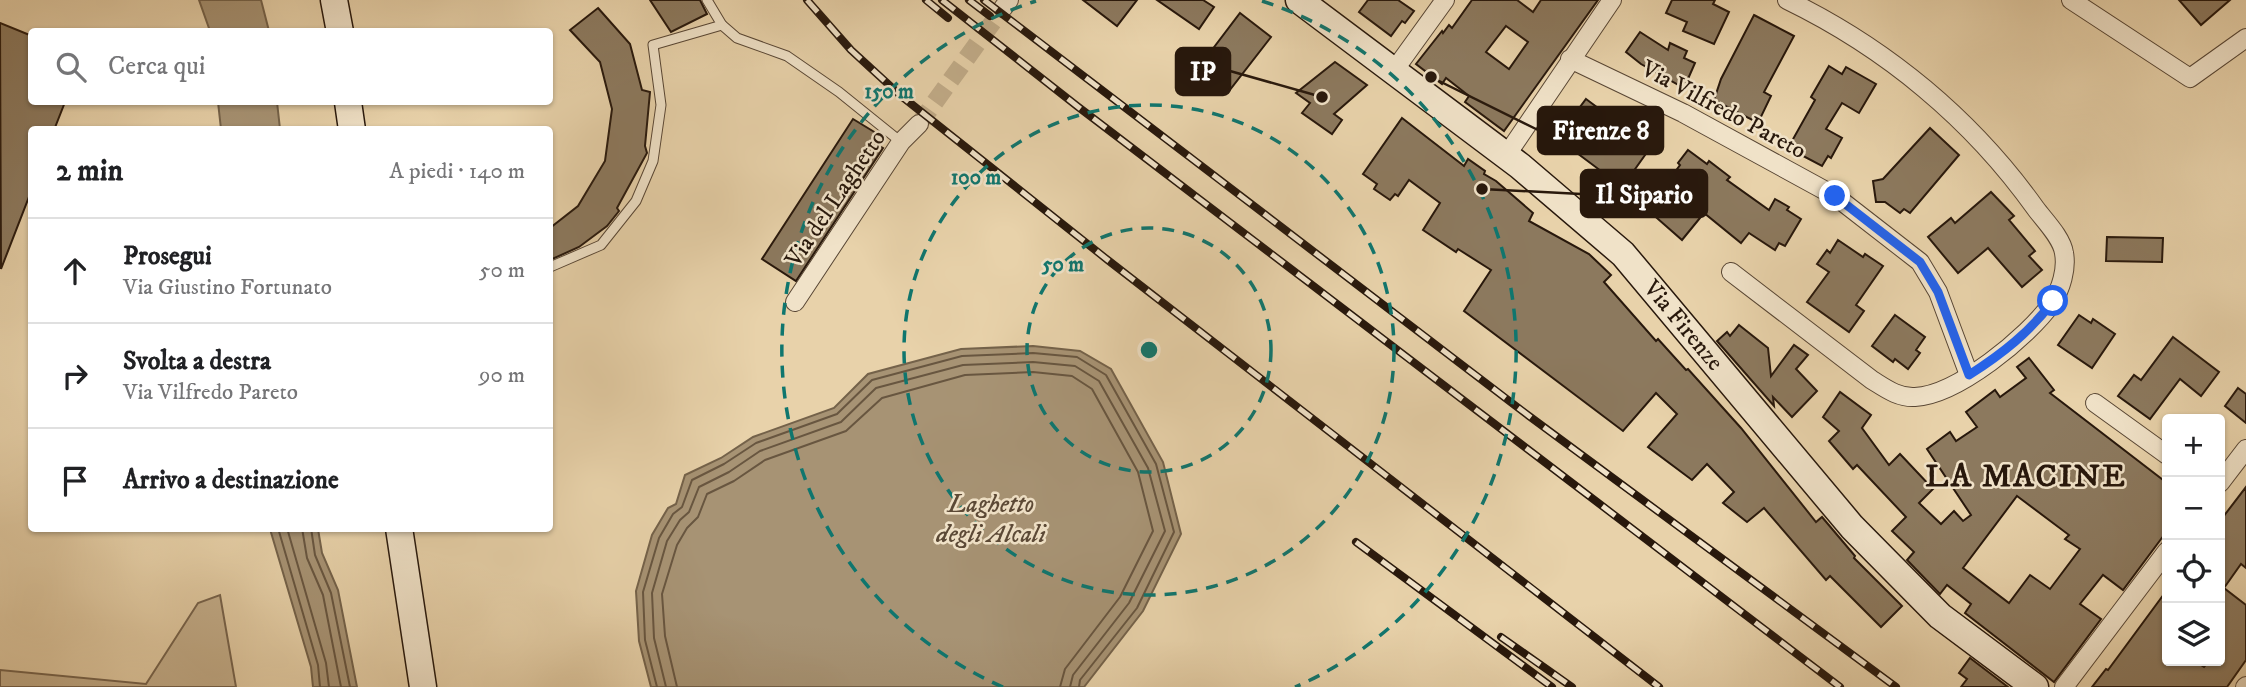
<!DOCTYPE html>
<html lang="it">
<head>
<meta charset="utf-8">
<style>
  :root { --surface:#fff; --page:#f6f6f6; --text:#202124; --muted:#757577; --line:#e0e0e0 }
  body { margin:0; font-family:"IM FELL DW Pica",serif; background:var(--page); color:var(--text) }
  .controls { position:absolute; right:21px; bottom:21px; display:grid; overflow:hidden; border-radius:7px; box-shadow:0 2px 5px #0004 }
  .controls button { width:63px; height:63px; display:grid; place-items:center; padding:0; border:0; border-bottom:2px solid var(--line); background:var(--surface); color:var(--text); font:35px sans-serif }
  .stop { position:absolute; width:21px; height:21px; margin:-16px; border:5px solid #2563eb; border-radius:50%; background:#fff }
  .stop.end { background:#2563eb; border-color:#fff; box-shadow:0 2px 7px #0008 }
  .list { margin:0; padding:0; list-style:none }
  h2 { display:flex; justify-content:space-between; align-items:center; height:91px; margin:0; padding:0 28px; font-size:30px }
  h2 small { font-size:23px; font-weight:400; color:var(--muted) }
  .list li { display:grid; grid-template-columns:46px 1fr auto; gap:21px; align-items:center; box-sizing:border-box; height:105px; padding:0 28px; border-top:2px solid var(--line) }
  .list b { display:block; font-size:26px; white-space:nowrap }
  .list p { margin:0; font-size:23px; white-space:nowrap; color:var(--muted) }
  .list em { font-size:23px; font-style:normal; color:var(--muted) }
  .icon { flex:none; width:38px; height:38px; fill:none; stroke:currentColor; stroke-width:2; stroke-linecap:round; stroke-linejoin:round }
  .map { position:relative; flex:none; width:2246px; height:687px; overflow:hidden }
  .search { position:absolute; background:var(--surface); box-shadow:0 2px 5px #0004; left:28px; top:28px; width:525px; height:77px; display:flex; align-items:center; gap:18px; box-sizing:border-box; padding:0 24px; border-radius:7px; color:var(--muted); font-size:26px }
  .panel { position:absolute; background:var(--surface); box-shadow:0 2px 5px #0004; left:28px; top:126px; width:525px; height:406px; border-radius:7px }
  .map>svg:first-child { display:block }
  .green { fill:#c7b28f; stroke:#78654e; stroke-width:2 }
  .water { fill:#a79374; stroke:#74624a; stroke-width:2 }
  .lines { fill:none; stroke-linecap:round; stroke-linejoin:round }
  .shore { stroke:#685640; stroke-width:2 }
  .building { fill:#8c795e; stroke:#28180c; stroke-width:2; fill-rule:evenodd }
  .street-tunnel { stroke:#c2ad8a; stroke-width:18; stroke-dasharray:18 9; stroke-linecap:butt }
  .lane-casing { stroke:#584634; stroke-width:11 }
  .street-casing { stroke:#584634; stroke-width:20 }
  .secondary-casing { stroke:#28180c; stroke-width:29 }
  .lane { stroke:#f0e2c8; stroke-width:9 }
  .street { stroke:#f0e2c8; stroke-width:18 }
  .secondary { stroke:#f0e2c8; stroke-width:26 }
  .rail-casing { stroke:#28180c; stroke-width:8 }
  .rail { stroke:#f0e2c8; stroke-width:5; stroke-dasharray:16; stroke-linecap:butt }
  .route { stroke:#2563eb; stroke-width:9 }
  .ring { fill:none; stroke:#0f766e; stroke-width:3.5; stroke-dasharray:12 9 }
  .labels { text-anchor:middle; stroke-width:5; stroke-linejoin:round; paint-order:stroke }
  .street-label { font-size:24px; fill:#28180c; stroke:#f0e2c8 }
  .water-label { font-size:26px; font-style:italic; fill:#5b4936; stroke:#f0e2c8 }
  .district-label { font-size:32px; font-weight:bold; letter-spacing:2px; fill:#28180c; stroke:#f0e2c8 }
  .centre { fill:#0f766e; stroke:#f0e2c8; stroke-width:3.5 }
  .ring-label { font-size:21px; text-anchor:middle; font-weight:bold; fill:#0f766e; stroke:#f0e2c8; stroke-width:5; stroke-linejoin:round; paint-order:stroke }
  .leader { fill:none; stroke:#28180c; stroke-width:2.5 }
  .callout-dot { fill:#28180c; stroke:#f0e2c8; stroke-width:2.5 }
  .callout { fill:#28180c; stroke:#28180c; stroke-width:2.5 }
  .callout-label { font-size:26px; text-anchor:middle; font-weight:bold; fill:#fff }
</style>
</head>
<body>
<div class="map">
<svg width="2246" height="687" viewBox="0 0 2246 687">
  <rect width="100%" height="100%" fill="#e8d2aa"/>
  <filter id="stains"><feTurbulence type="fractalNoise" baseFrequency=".00286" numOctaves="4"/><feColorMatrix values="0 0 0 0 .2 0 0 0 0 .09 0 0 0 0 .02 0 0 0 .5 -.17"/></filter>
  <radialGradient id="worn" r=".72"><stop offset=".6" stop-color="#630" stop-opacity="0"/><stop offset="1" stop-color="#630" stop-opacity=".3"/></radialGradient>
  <path class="green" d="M220,595l16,92h-236v-17l146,14 52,-81z"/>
  <g class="water">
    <path d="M199,0h62l8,31h-59z"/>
    <path d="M218,102h59l3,27h-59z"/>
    <path d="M1033,346l47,5 31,18 52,93 18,72 -38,77 -59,76h-433l-12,-46 -3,-50 16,-56 16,-27 8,-4 9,-29 36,-17 32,-21 81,-29 34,-34 93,-25z"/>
    <path d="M270,529h48l4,24 16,37 19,97h-44l-2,-20z"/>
  </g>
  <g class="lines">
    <g class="shore">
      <path d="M278,528l40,137 2,22"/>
      <path d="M287,528l39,135 3,24"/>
      <path d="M302,528l5,30 16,37 18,92"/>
      <path d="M311,528l4,27 16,38 19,94"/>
      <path d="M657,687l-12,-47 -2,-48 16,-54 14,-24 9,-7 10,-27 32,-16 32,-21 81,-29 35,-34 90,-24 71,-3 44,4 29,18 50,89 18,68 -37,76 -57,72 -1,7"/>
      <path d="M666,687l-12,-49 -2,-45 15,-52 13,-21 9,-8 10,-25 30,-15 31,-21 81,-29 35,-34 87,-23 70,-3 42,4 24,15 49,87 17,63 -36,72 -56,72 -3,12"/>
      <path d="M677,687l-12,-51 -3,-42 15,-49 10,-17 11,-11 9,-23 27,-13 31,-21 81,-29 36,-33 83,-23 68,-3 39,4 20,13 46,83 15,59 -33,66 -55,72 -5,18"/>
    </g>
  </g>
  <g class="building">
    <path d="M650,0h50l7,14 -36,18z"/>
    <path d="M1083,0h54l-20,26z"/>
    <path d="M1157,0h46l11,7 -15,22z"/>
    <path d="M1368,0h30l16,11 -9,12 -3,-2 -11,15 -32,-24z"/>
    <path d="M1472,0h45l16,12 8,-12h57l-94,131 -39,-29 4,-6 -23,-18 -4,6 -26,-20 26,-33 1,2 6,-8 3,3zM1506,26l22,16 -19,27 -23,-17z"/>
    <path d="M1672,0h43l-2,4 16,8 -15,32 -31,-13 4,-9 -21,-9z"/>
    <path d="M2179,0h51l-29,25z"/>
    <path d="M598,8l32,36 12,46 8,2 -5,54 2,7 -30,55 2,3 -12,15 -28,21 -29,13v-32l28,-22 27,-45 7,-52 -12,-47 -30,-32z"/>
    <path d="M1240,13l31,24 -42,54 -30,-24z"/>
    <path d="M1754,15l40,21 -30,56 7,4 -13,27 -44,-23 7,-21z"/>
    <path d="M0,23l32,13v66h33l-11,28h-22v59l-31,80z"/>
    <path d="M1640,32l28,18 2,-7 17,8 -3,7 11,5 -11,25 -43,-24 -15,-12z"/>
    <path d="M1335,62l32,23 -33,29 8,6 -10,14 -30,-21 8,-10 -14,-10z"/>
    <path d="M1829,66l13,8 4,-7 30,17 -17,29 -17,-10 -16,26 16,9 -11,20 -3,-2 -6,10 -34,-18 27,-48 -4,-3z"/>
    <path d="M1586,99l43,32 4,-6 22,16 -22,31 3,2 -15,18 -23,-18 3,-3 -44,-33z"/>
    <path d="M1402,118l62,48 4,-7 17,12 -1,3 12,7 37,32 -4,8 60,33 22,21 -7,7 52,59 2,-2 28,31 2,-1 53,59 75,94 6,-5 33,39 -1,2 48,48 -21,21 -51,-51 -4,4 -62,-72 -17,14 -24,-19 11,-11 -27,-28 -15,16 -44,-33 29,-33 -21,-21 -33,38 -159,-120 27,-41 -33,-21 -2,3 -33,-22 17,-27 -31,-23 -11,16 -3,-2 -5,6 -16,-11 3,-5 -14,-10z"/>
    <path d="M853,119l23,14 -5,8 12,7 -87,133 -34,-22z"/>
    <path d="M1930,128l29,27 -49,58 -6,-4 -4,4 -15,-11h-9l-3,-21 10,-2z"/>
    <path d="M1688,150l19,14 2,-3 21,16 -3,3 42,30 6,-11 14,8 -2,3 14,9 -16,27 -6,-3 -4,7 -26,-17 -8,10 -37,-30 -22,27 -40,-35 16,-20 5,3 17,-23 -2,-2z"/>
    <path d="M1991,192l23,24 -5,4 26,31 -6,5 13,14 -20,17 -34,-39 -30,25 -30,-36 23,-19 4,5z"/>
    <path d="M2107,237l56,1 -1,24 -56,-1z"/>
    <path d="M1838,240l25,17 2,-3 18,12 -27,39 8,6 -15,21 -42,-30 22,-30 -12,-8 10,-14 3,3z"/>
    <path d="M1895,315l30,22 -9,13 4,3 -12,16 -13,-10 -2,3 -21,-16z"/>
    <path d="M2079,315l12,8 2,-4 22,15 -23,34 -34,-23z"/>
    <path d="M1739,325l29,23 3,28 23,-31 14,10 -12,14 21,22 -25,26 -19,-20 1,9 -57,-65 10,-9 3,4z"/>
    <path d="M2173,337l46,35 -18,24 -21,-17 -30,40 -32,-23 16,-21 7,5z"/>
    <path d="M2029,358l25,32 -4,3 117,90v48l-44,59 -20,-15 -23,29 21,15 -47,63 -89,-69 6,-9 -24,-19 -7,9 -33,-34 7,-8 -22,-21 14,-14 -49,-52 -4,4 -24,-28 10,-10 -16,-14 17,-25 31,23 -9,13 27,37 11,-11 33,35 -14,14 22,21 13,-13 9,10 8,-6 -44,-66 23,-17 6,9 21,-14 -11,-15 29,-22 5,7 26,-19 -9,-11zM2017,496l52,39 -4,4 15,10 -30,40 -20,-14 -21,28 -46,-35z"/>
    <path d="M2238,388l8,6v29l-21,-17z"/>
    <path d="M2246,487v81l-5,-4 -17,24 22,17v55l-19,27h-135l14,-18 2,1 59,-80v71h28l9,6 5,-6h11v-140z"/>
    <path d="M1970,658l21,16 17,13h-47l6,-8 -8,-6z"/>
  </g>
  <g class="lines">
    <path class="street-tunnel" d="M919,124l84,-116"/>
    <g class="lane-casing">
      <g id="lane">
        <path d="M707,0l15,25 15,13 50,18 52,36 62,50"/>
        <path d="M550,267l51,-22 35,-44 17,-40 8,-56 -8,-60 69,-20"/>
      </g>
    </g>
    <g class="street-casing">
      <g id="street">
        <path d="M2071,0l119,78 56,-40"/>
        <path d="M1003,8l6,-8"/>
        <path d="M1570,59l113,54 152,83 85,66 18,30 31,83"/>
        <path d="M1393,72l52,-72"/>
        <path d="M1506,156l106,-156"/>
        <path d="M1731,272l141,108c13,8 26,18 43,17 42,-2 113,-60 137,-94 9,-14 15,-34 12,-50 -2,-15 -19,-32 -28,-44 -64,-90 -150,-161 -249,-209"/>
        <path d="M795,302l106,-160 18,-18"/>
        <path d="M2095,403l72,52"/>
        <path d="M2220,483l26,-34"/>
        <path d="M2064,687l103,-136"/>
        <path d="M2245,687l1,-1"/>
      </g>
    </g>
    <g class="secondary-casing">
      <g id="secondary">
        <path d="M334,0l6,32"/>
        <path d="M1299,0l221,166 103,88 229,273 88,89 95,71"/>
        <path d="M348,102l4,28"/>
        <path d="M399,528l24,159"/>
      </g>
    </g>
    <use href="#lane" class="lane"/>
    <use href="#street" class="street"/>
    <use href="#secondary" class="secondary"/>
    <g class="rail-casing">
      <g id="rail">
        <path d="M807,0l44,50 49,45 209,166 550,426"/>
        <path d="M926,0l22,18"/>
        <path d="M942,0l135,106 763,581"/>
        <path d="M969,0l21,16"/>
        <path d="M984,0l545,416 367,271"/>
        <path d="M1356,542l196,145"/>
        <path d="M1501,637l71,50"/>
      </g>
    </g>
    <use href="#rail" class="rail"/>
  </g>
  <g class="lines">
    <path class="route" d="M1835,196l85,66 18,30 31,83c33,-21 61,-43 84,-74"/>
  </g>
  <g class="ring">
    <circle cx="1149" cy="350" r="122"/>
    <circle cx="1149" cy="350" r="245"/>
    <path d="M1003 687A367 367 0 0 1 1036 1M1262 1A367 367 0 0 1 1295 687"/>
  </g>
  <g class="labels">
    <g class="street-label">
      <text transform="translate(1724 109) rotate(28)" y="8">Via Vilfredo Pareto</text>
      <text transform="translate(835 198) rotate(-56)" y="8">Via del Laghetto</text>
      <text transform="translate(1684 325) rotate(50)" y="8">Via Firenze</text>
    </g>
    <g class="water-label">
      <text x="991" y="512">Laghetto<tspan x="991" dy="30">degli Alcali</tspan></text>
    </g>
    <g class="district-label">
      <text x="2026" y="486">LA MACINE</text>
    </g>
  </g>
  <circle cx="1149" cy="350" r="10" class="centre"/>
  <g class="ring-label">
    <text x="889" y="98">150 m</text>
    <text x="976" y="184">100 m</text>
    <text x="1063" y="271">50 m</text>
  </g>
  <path class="leader" d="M1322 97L1230 71M1431 77L1538 130M1482 189L1581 194"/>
  <g class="callout-dot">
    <circle cx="1322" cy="97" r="7"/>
    <circle cx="1431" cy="77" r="7"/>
    <circle cx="1482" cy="189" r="7"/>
  </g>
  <g class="callout">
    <rect x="1176" y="48" width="54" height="47" rx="7"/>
    <rect x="1538" y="107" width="125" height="47" rx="7"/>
    <rect x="1581" y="170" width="126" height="47" rx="7"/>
  </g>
  <g class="callout-label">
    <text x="1203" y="80">IP</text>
    <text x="1601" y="139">Firenze 8</text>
    <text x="1644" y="203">Il Sipario</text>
  </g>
  <rect width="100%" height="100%" filter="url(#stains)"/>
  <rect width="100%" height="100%" fill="url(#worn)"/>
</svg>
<div class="controls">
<button>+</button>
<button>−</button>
<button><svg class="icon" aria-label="locate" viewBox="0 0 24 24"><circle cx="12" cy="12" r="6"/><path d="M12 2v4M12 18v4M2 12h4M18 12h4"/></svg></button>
<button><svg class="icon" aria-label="layers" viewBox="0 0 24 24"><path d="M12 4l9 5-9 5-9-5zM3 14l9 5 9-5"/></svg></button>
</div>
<div class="stop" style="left:2053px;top:301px"></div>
<div class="stop end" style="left:1835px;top:196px"></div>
<div class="search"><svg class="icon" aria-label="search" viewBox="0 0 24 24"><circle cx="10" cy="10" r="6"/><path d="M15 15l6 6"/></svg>Cerca qui</div>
<section class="panel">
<h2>2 min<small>A piedi · 140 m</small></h2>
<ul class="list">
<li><svg class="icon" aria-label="ahead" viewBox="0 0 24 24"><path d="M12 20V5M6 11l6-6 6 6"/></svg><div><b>Prosegui</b><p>Via Giustino Fortunato</p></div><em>50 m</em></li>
<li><svg class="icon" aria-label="right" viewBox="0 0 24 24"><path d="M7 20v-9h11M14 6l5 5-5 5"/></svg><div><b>Svolta a destra</b><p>Via Vilfredo Pareto</p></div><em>90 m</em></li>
<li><svg class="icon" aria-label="arrive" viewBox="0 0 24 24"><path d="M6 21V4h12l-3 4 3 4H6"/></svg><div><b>Arrivo a destinazione</b></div></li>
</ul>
</section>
</div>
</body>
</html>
